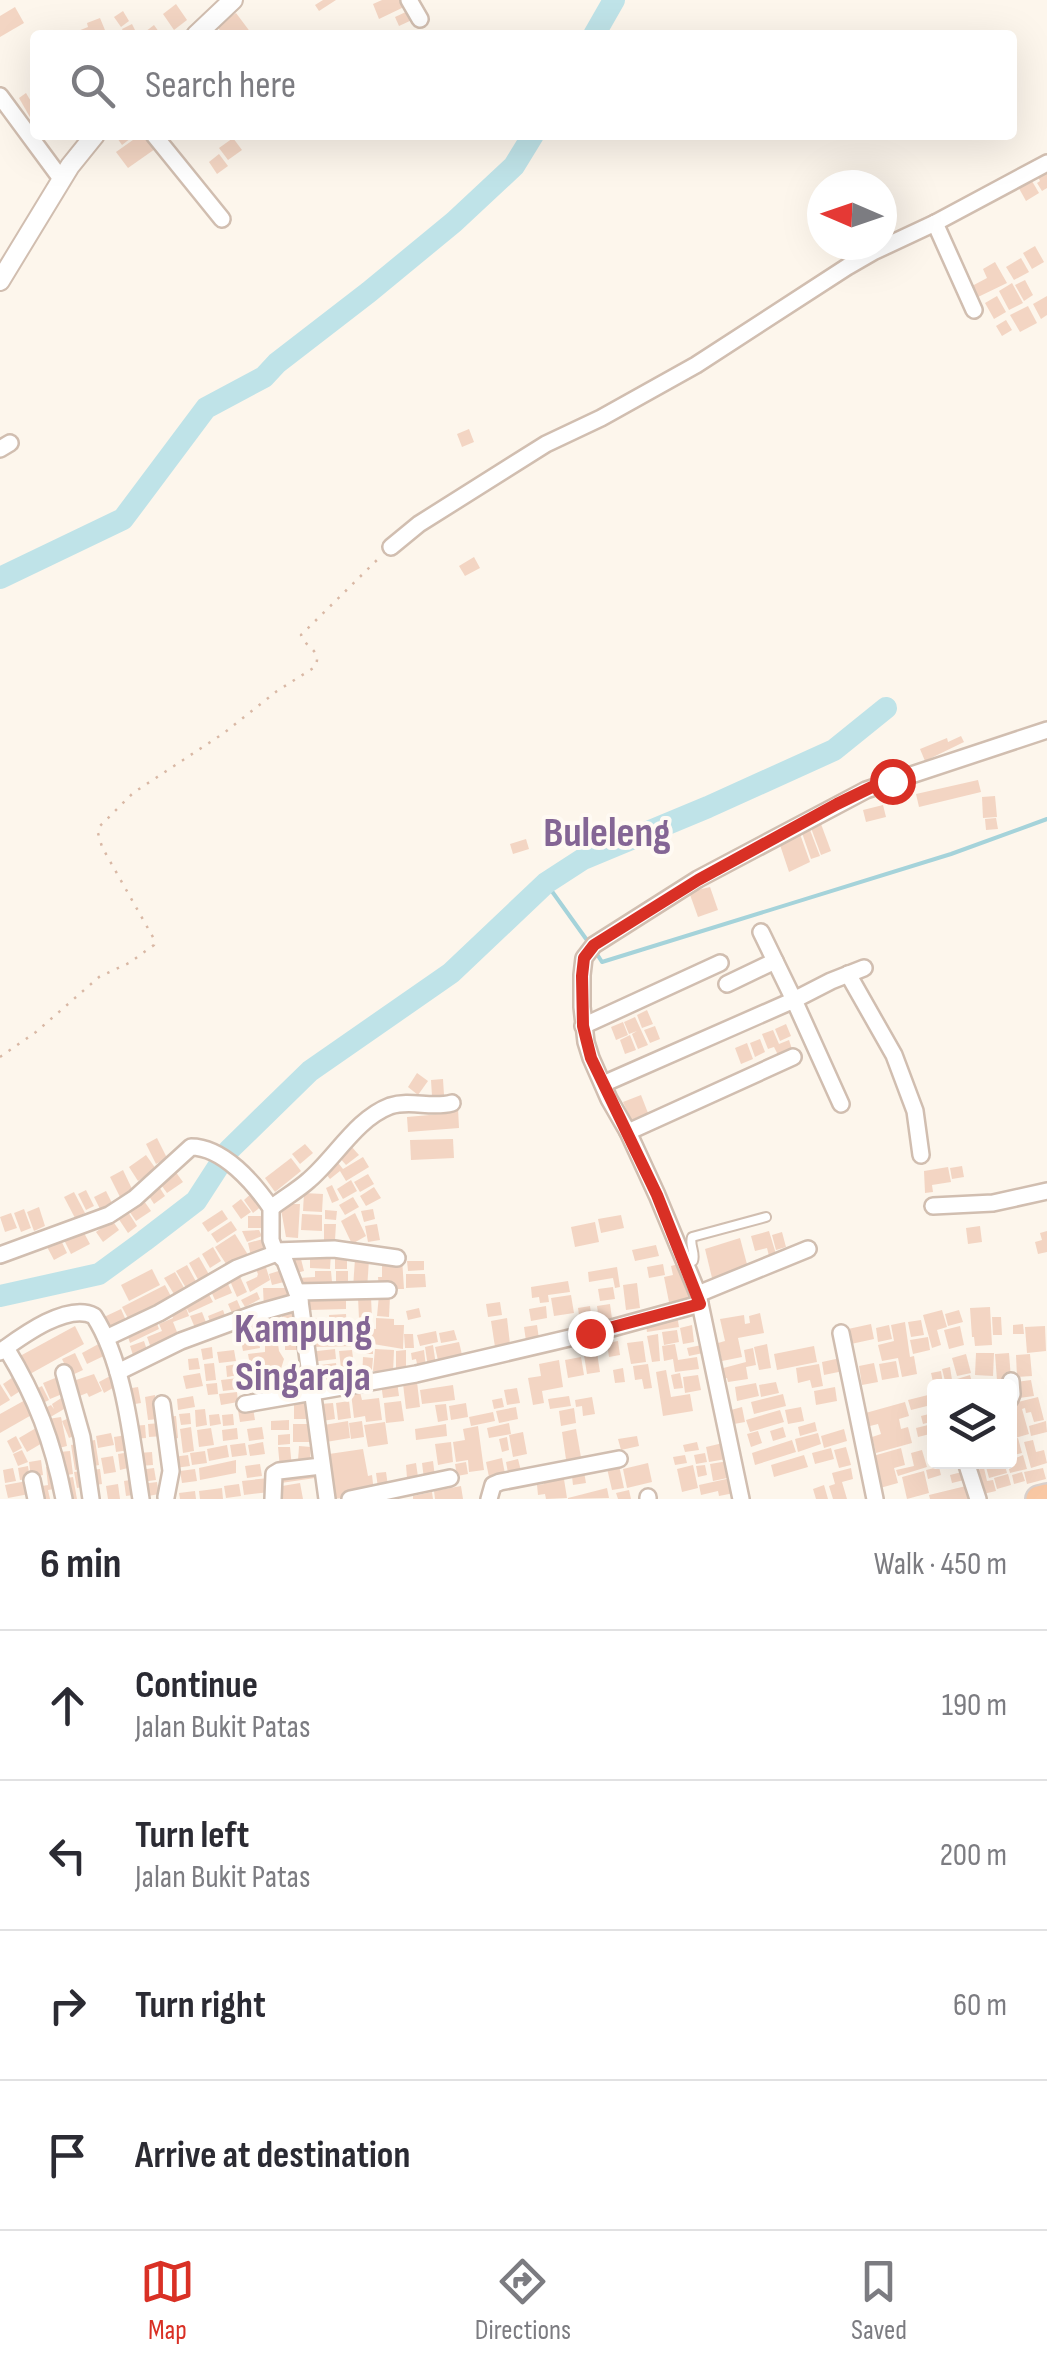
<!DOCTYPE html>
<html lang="en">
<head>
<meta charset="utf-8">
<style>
  :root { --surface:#fff; --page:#f2f2f3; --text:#2b2b33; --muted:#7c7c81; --line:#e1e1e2; --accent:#d93025 }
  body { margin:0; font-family:"Sofia Sans Condensed",sans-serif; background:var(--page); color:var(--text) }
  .controls { position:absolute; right:30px; bottom:30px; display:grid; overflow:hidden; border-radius:10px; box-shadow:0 10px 40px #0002 }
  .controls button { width:90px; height:90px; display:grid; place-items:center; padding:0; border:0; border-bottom:2px solid var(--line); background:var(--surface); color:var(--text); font:50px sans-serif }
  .compass { position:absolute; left:807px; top:170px; width:90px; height:90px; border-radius:50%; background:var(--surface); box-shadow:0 10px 40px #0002; rotate:272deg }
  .stop { position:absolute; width:30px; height:30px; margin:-22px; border:8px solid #d93025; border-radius:50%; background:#fff }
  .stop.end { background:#d93025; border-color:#fff; box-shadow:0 2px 10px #0008 }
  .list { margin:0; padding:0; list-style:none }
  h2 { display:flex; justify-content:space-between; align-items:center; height:130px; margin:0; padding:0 40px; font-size:42px }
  h2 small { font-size:32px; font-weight:400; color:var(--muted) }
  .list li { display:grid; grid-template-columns:65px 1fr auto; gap:30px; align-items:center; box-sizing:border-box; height:150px; padding:0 40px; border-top:2px solid var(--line) }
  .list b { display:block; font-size:38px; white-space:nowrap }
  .list p { margin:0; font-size:32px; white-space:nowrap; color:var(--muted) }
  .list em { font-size:32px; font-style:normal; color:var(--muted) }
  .icon { flex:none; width:55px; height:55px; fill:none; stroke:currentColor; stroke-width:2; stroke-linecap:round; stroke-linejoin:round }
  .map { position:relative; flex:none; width:1047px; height:1499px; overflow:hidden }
  .search { position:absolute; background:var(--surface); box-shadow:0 10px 40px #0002; left:30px; right:30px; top:30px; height:110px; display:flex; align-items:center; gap:25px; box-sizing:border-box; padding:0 35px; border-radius:10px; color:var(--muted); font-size:38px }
  .sheet { height:730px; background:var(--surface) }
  nav { display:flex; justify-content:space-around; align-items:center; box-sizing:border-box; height:140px; border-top:2px solid var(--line); background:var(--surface); font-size:28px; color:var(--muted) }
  nav a { display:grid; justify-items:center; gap:5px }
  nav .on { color:var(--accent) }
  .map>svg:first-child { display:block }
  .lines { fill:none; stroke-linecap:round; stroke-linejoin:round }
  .stream { stroke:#a5d3da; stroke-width:4 }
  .river { stroke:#bfe3e8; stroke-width:22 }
  .building { fill:#f3d5c3 }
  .service-casing { stroke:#d1beb0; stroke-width:12 }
  .minor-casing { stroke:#d1beb0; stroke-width:20 }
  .tertiary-casing { stroke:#d1beb0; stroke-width:22 }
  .trunk-casing { stroke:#dad1cd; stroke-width:30 }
  .path { stroke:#d9b8a5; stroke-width:2.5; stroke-dasharray:2.5 8; stroke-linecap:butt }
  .service { stroke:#fff; stroke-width:8 }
  .minor { stroke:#fff; stroke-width:15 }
  .tertiary { stroke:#fff; stroke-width:18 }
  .trunk { stroke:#f9c8a4; stroke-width:25 }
  .route { stroke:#d93025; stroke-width:12 }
  .labels { text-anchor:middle; stroke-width:8; stroke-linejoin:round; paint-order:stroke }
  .district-label { font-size:42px; font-weight:bold; fill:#846695; stroke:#fffaf3 }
</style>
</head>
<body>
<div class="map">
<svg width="1047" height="1499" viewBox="0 0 1047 1499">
  <rect width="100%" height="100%" fill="#fdf6ec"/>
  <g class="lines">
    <g class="stream">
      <path d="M546,883l43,60"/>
      <path d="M595,951l7,11 349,-108 96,-35"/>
    </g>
    <g class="river">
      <path d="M594,35l20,-35"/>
      <path d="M0,578l123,-59 83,-111 58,-31 13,-14 92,-71 85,-70 60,-56 19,-31"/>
      <path d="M0,1296l99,-22 45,-33 52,-40 33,-51 81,-79 141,-98 95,-90 37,-24 125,-52 126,-57 52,-42"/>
    </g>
  </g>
  <g class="building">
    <path d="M323,0h13l-17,11 -4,-6z"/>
    <path d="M382,0h19l3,7 -25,12 -6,-15z"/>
    <path d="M176,4l11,16 -13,10 -11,-16z"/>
    <path d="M15,7l9,16 -24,14v-21z"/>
    <path d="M410,10l4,9 -15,7 -4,-9z"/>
    <path d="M123,11l6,10 -8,6 -7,-10z"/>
    <path d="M236,13l15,20 -3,2h-25l-6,-9z"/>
    <path d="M100,18l7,17h-39l20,-8 -1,-4z"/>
    <path d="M132,24l4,8 -11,3 -3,-6z"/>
    <path d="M154,25l5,7 -3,3h-15z"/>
    <path d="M26,93l9,15v18l-16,-28z"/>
    <path d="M115,135h20l-13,10z"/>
    <path d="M140,135h5l10,14 -27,19 -12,-16z"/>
    <path d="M233,138l9,12 -14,10 -9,-12z"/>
    <path d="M219,154l9,12 -11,8 -8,-12z"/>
    <path d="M1047,166v22l-5,3 -5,-8 3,-2 -4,-8z"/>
    <path d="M1029,176l10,17 -13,8 -10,-18z"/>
    <path d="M1035,246l9,16 -12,7 -9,-16z"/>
    <path d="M1021,258l8,14 -15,8 -8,-13z"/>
    <path d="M995,262l12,21 -29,14 -6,-11 15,-8 -4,-9z"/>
    <path d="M1025,280l8,15 -9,6 -9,-16z"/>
    <path d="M1012,283l11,20 -14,7 -10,-19z"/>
    <path d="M997,296l9,16 -12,7 -9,-16z"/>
    <path d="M1047,296v19l-6,4 -8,-15z"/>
    <path d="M1028,306l9,17 -17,9 -10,-17z"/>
    <path d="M1006,320l6,10 -10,6 -6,-10z"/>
    <path d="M469,429l5,13 -12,5 -5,-13z"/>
    <path d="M474,557l6,11 -15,8 -6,-10z"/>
    <path d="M961,736l3,6 -39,19 -5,-12 27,-11 1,4z"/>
    <path d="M978,780l3,12 -62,15 -3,-13z"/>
    <path d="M995,796l2,21 -14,1 -1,-21z"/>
    <path d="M883,805l3,12 -20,5 -3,-12z"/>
    <path d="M996,818l2,11 -12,1 -1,-11z"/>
    <path d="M821,824l10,27 -10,4 -10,-27z"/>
    <path d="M810,830l10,26 -9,3 -9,-26z"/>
    <path d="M800,834l10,28 -21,10 -10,-30z"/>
    <path d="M526,839l3,10 -16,5 -3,-10z"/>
    <path d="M710,887l8,23 -20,7 -9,-25z"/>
    <path d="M647,1010l6,14 -11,4 -5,-13z"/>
    <path d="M635,1017l13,28 -10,4 -6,-15 5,-3 -8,3 -5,-12z"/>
    <path d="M623,1022l5,13 -12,5 -5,-13z"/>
    <path d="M786,1024l5,12 -11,5 -5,-12z"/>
    <path d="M655,1026l5,13 -10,4 -6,-13z"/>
    <path d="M773,1030l6,14 10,-4 3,9 -14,6 -4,-8 -6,2 -6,-15z"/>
    <path d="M630,1035l6,15 -11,4 -5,-14z"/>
    <path d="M760,1039l5,13 -10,5 -5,-14z"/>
    <path d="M747,1043l6,16 -12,5 -6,-16z"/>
    <path d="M417,1073l11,8 -10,14 -10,-8z"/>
    <path d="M443,1079l1,16 -12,1 -1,-16z"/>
    <path d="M641,1095l7,18 -17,7 -8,-18z"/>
    <path d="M458,1108l1,20 -51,4 -1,-15 34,-3v-5z"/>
    <path d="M157,1138l10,20 -11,6 -10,-20z"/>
    <path d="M453,1139l1,19 -43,2 -1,-20z"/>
    <path d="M305,1144l8,9 -13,11 -8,-10z"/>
    <path d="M351,1146l8,9 -13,10 -8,-9z"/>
    <path d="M146,1155l10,14 -18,12 -9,-14z"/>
    <path d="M363,1157l6,10 -23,14 -6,-10 -10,8 -8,-10 13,-10 8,10z"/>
    <path d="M291,1158l10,13 -26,21 -10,-14z"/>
    <path d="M962,1166l2,11 -12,2 -2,-11z"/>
    <path d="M948,1167l3,15 -19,3 1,7 -8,1 -1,-22z"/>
    <path d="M123,1170l10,21 -13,6 -10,-20z"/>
    <path d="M175,1171l8,11 -16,11 -8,-11z"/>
    <path d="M368,1174l6,10 -14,8 -6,-10z"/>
    <path d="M351,1180l6,11 -14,8 -6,-10z"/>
    <path d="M158,1185l7,11 -11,8 -7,-11z"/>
    <path d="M332,1185l7,15 -7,3 -6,-15z"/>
    <path d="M374,1187l7,11 -15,8 -6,-10z"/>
    <path d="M86,1190l8,16 -8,4 -8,-16z"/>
    <path d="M106,1191l6,12 -12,6 -6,-12z"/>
    <path d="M74,1192l11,21 -10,5 -11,-21z"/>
    <path d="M253,1192l10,13 -10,8 -9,-13z"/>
    <path d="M304,1193l19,1 -1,18 -19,-1z"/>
    <path d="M353,1197l6,10 -14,8 -6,-10z"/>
    <path d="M142,1198l9,13 -15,10 -9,-13z"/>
    <path d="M241,1199l10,13 -10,7 -9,-13z"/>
    <path d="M280,1204h20l-2,34 -12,-1z"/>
    <path d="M39,1207l6,19 -11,5 -7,-19z"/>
    <path d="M24,1209l7,19 -10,4 -7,-19z"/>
    <path d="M373,1209l2,10 -11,3 -3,-11z"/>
    <path d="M222,1210l6,9 -20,13 -6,-9z"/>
    <path d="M325,1210l12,1 -1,9 -11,-1z"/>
    <path d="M128,1212l9,14 -9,7 -10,-15z"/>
    <path d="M11,1213l6,15 -12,4 -5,-15z"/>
    <path d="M355,1213l11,23 -14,8 -11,-23z"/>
    <path d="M302,1214l20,1v16l-21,-1z"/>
    <path d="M621,1215l3,13 -23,5 -3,-14z"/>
    <rect x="248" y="1216" width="16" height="12"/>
    <path d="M112,1220l7,10 -16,12 -7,-10z"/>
    <path d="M231,1221l6,9 -20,13 -6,-9z"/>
    <path d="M595,1222l4,20 -24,5 -4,-20z"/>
    <path d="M324,1224h12l-1,16h-11z"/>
    <path d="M377,1224l3,16 -12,2 -3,-16z"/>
    <path d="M980,1226l2,16 -14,2 -2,-16z"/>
    <path d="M259,1230l3,6 -15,6 -5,-11z"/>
    <path d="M83,1231l7,13 -19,10 -7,-14z"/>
    <path d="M769,1231l7,23 -7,2 -2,-8 -12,3 -4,-15z"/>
    <path d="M1047,1231v21l-9,2 -3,-12 7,-2 -2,-7z"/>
    <path d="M782,1232l4,15 -10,3 -4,-15z"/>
    <path d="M235,1234l15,24 -20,12 -15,-23z"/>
    <path d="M60,1238l7,15 -13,7 -8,-15z"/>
    <path d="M740,1238l8,30 -35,14 -8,-33z"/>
    <path d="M263,1239l7,11 -19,6 -3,-13z"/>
    <path d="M656,1245l3,11 -24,5 -3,-11z"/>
    <path d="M213,1247l8,14 -11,7 -8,-14z"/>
    <path d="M310,1252l21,1 -1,16 -20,-1z"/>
    <rect x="335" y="1253" width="12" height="16"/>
    <path d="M300,1255l4,16 -11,3 -5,-15z"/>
    <path d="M199,1257l12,21 -10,7 -12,-22z"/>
    <path d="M263,1258l7,22 -20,12 -4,-10 11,-5 1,-3 -5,-11z"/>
    <path d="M402,1258l2,31h-25l-1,-12h4v-18z"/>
    <path d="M355,1259l14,1 -2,29 -14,-1z"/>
    <path d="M407,1261h17v9l-16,1z"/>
    <path d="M682,1263l7,35 -20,4 -5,-25 9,-2 -2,-9z"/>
    <path d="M663,1264l2,11 -16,3 -2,-11z"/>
    <path d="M187,1265l12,22 -10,6 -13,-22z"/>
    <path d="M617,1267l3,20 -5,1 -2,-10 -24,4 -1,-10z"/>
    <path d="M152,1269l8,16 -31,16 -8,-16z"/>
    <path d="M285,1269l3,12 -16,4 -3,-11z"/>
    <path d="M237,1270l10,22 -10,5 -10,-23z"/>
    <path d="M315,1271h16l1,11 -18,1 1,6 -17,1v-12l17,-1z"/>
    <rect x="336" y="1271" width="12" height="17"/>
    <path d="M175,1272l12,21 -10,6 -13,-21z"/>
    <path d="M406,1274h19l1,13 -20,1z"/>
    <path d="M225,1277l7,16 -17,7 -7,-15z"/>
    <path d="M568,1281l2,11 -22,3 1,7 -9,1 -1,-6 -7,1 -1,-11z"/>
    <path d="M637,1283l3,25 -14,2 -3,-25z"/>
    <path d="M165,1285l9,17 -43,22 -9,-17z"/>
    <path d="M205,1287l8,15 -24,11 -7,-14z"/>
    <path d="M613,1287l2,12 -15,2 -2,-12z"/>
    <path d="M263,1288h31l3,12 -33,9z"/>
    <path d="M257,1292l3,7 -15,8 -4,-7z"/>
    <path d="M379,1295l11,1 -1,21 -12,-1z"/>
    <path d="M571,1295l3,18 -20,3 -3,-18z"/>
    <path d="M358,1297h13l1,22h-13z"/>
    <path d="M346,1298v11l-36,1 -1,-11z"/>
    <path d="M237,1300l7,16 -9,4 -7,-16z"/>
    <path d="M500,1302l2,13 -14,2 -2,-13z"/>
    <path d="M610,1304l3,22 -13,2 -3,-22z"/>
    <path d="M185,1305l4,11 -16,6 6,15 -28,11 -4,-11 15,-6 -3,-7 14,-6 -3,-8z"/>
    <path d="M546,1306l1,12 -16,3 -2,-12z"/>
    <path d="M590,1306l3,21 -12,2 -3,-21z"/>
    <path d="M990,1307l2,38 -17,1 -1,-9h-2l-2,-29z"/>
    <path d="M419,1308l2,9 -13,3 -2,-9z"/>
    <path d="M121,1309l7,16 -17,8 -7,-16z"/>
    <path d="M278,1309l2,11 -6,1 2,12 -11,1 -1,-10 5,-1 -1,-13z"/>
    <rect x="282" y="1309" width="16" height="12"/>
    <path d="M223,1310l4,11 -15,6 -4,-11z"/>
    <path d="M942,1310l5,17 -10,3 4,15 -9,3 -9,-33z"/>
    <path d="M959,1310l4,12 -15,4 -3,-12z"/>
    <path d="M202,1312l7,18 -11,5 -8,-19z"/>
    <path d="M760,1313l4,20 -26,5 4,19 -20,4 -4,-18 7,-2 -5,-22 24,-4 1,9 5,-1 -1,-7z"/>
    <path d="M346,1314l1,16 -17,1 -1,-16z"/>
    <path d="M677,1315l2,12 -32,5 -2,-12z"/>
    <path d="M992,1317h9l1,18h-9z"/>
    <path d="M155,1318l4,11 -29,14 -4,-12z"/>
    <path d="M309,1318h17v12h-16z"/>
    <path d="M376,1318l18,1v6h10l-1,24 -30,-5v10h-11l2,-26 12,1z"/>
    <path d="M507,1318l3,26 -15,3 -4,-26z"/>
    <path d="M921,1320l3,15 -13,2 -3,-15z"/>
    <path d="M257,1321l1,11 -10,1 -2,-11z"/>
    <path d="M905,1322l5,35 4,-1 3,18 -15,3 -4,-19 -16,3 -4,-16 16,-4 -3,-16z"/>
    <path d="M283,1323h16v12l-16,1z"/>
    <path d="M871,1324l3,15 -23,5 -3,-15z"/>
    <path d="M1023,1324l1,10h-11v-9z"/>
    <path d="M537,1325l2,14 -13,2 -2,-14z"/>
    <path d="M692,1325l2,17 -11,2 -3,-16z"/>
    <path d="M889,1325l3,14 -14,3 -2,-14z"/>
    <path d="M75,1326l9,18 -54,30 -10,-18z"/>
    <path d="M960,1326l4,19 -15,4 -5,-19z"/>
    <path d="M1045,1326l1,25 -19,2 -2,-26z"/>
    <path d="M454,1330l3,10 -16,3 -2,-10z"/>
    <path d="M677,1330l2,12 -15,3 -2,-13z"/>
    <path d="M436,1331l2,11 -18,4 -3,-11z"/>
    <path d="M311,1334l51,1 -3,11 -47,1z"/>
    <path d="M404,1334h9l1,14h-9z"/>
    <path d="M658,1334l2,27 -8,1 -5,-26z"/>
    <path d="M265,1337h12l2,14 5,8 -5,16 -14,4 -14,-8 -3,-17 17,-2z"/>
    <path d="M928,1337l2,13 -17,4 -3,-14z"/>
    <path d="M258,1338l2,10 -17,3 -2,-11z"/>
    <rect x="285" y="1338" width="16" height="12"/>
    <path d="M104,1341l6,12 -23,11 -5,-11z"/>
    <path d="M144,1341l4,12 -14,5 -4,-12z"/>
    <path d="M618,1341l2,14 -11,2 -2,-14z"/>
    <path d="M643,1341l3,21 -15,2 -4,-21z"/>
    <path d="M459,1342l4,17 -24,6 -4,-18z"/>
    <path d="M675,1344l3,16 19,-3 2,12 -24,3 -2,-13 -9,2 -2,-15z"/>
    <path d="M767,1344l4,24 -12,2 -5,-23z"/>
    <path d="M433,1345l3,20 -8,2 -3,-20z"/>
    <path d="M702,1345l1,8 -14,3 -2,-8z"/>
    <path d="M814,1346l3,16 -40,8 -3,-16z"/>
    <path d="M212,1347l1,11 -10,2 -2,-11z"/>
    <path d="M753,1348l3,17 -10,2 2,12 -20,3 -1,-4 -9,2 -2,-10 30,-8 -2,-12z"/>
    <path d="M335,1349l1,10 -25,3 -2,-10z"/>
    <path d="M375,1349l19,1 -1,23 -20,-2z"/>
    <path d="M234,1350l2,11 -17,2 -2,-11z"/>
    <path d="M352,1350l2,16 -13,2 -2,-17z"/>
    <path d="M406,1350v25h-10v-24z"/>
    <path d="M424,1350l2,17 -8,2 -2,-10 -4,1 -1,-7z"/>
    <path d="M75,1353l8,17 -13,6 -8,-17z"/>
    <path d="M597,1353l3,19 -13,2 -3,-19z"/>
    <path d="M976,1353h18l-1,23 -18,-1z"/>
    <path d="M1009,1353l2,26 -4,7h-14v-5l4,-1 -2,-26z"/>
    <path d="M966,1354l5,19 -14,3 -5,-18z"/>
    <path d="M1030,1354l2,22 -15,1 -1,-22z"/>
    <path d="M363,1357l10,1 -2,23 -9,-1z"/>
    <path d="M581,1357l3,18 -16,3 -3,-18z"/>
    <path d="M845,1357l3,13 -24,5 -2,-13z"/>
    <path d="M198,1358l2,11 -11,1 -1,-11z"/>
    <path d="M559,1360l4,27 -21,4 2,12 -11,2 -5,-27 13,-2 -2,-12z"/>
    <path d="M896,1361l3,16 -17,3 -3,-16z"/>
    <path d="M214,1363l2,17 -10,1 -2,-17z"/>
    <path d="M242,1363l2,11 -17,3 -1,-11z"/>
    <path d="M290,1363h12l1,16 -12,1z"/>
    <path d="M336,1363l2,14h3l-1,-7 19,-3 2,16 -49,7 1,-24z"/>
    <path d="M874,1363l4,19 -16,3 -3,-19z"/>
    <path d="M648,1364l4,24 -8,1 -2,-10 -7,1 -2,-14z"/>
    <path d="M819,1364l4,22 -11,2 -2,-8 -12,3 -2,-15z"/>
    <path d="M950,1367l2,13 -7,1 -3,-12z"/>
    <path d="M623,1368l2,14 -10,1 -2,-13z"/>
    <path d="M666,1370l5,27 19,-3 3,17 -30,5 -7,-44z"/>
    <path d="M941,1371l2,13 -9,2 -3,-13z"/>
    <path d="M19,1373l9,13 -17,11 -8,-13z"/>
    <path d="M200,1373l3,13 -17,3 -3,-13z"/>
    <path d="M680,1373l3,15 -9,1 -3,-14z"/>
    <path d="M94,1374l8,17 -13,6 -2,-4 -10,4 -7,-15z"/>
    <path d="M112,1375l6,10 -14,8 -5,-11z"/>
    <path d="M698,1375l3,15 -16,3 -2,-16z"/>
    <path d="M970,1375l3,11h-14l-2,-7z"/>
    <path d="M60,1376l7,16 -17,7 -7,-16z"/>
    <path d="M238,1378l1,11 -16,2 -2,-11z"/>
    <path d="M1031,1380l3,16 -15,2 -3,-16z"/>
    <path d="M397,1381l2,15 -16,2 -2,-15z"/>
    <rect x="258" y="1382" width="11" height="14"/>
    <path d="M417,1382l3,25 -14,2 -3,-25z"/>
    <path d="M776,1382l3,11 -18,4 -2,-12z"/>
    <path d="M217,1383l1,11 -10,1 -2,-11z"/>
    <path d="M756,1383l3,13 -22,5 -2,-14z"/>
    <path d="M0,1384l10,16 -10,6z"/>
    <path d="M453,1385l2,15 -33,4 -2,-14z"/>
    <path d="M42,1386l7,14 -10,5 -7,-14z"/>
    <path d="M138,1387l3,16 -12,2 -3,-16z"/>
    <path d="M835,1387l2,14 -21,4 -2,-14z"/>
    <path d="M517,1388l3,15 -13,2 -3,-15z"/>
    <path d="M237,1392l1,10 -17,3 -2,-11z"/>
    <path d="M360,1392l2,8 17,-2 3,22 -16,2 -1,-6 -11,2 -3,-25z"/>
    <path d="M783,1394l3,12 -32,8 -3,-12z"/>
    <path d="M66,1395l5,10 -24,14 -4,-10 8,-4 3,4 -2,-5z"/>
    <path d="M155,1395l3,24 -10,1 -3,-23z"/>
    <path d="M928,1395l1,4 5,-1v23l-11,3 -2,-8 12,-3 -2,-8 -20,5 -3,-10z"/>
    <path d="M193,1396l2,11 -17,3 -1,-11z"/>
    <path d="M569,1396l2,10 -21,3 -2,-10z"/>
    <path d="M306,1397v22h-12v-21z"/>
    <path d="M592,1397l3,17 -12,2 -1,-10 -6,1 -1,-7z"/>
    <path d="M1038,1397l6,23 -10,2 -3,-10 -5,1 -1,-5 -3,1 7,25 -14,4 -5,-16v-18z"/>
    <path d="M502,1398l2,9 -10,2 -2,-9z"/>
    <path d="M27,1399l8,14 -35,20v-19z"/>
    <path d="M349,1401l2,17 -13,2 -2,-17z"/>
    <path d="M401,1401l3,20 -18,2 -2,-20z"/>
    <path d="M905,1402l4,14 -10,3 2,10 7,-2 4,16 -36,10 -4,-16 9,-3 -3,-10 -12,3 -4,-13z"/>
    <path d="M333,1403l2,16 -13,2 -2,-17z"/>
    <path d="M466,1403l2,14 -17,3 -2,-14z"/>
    <path d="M446,1404l2,16 -10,2 -3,-17z"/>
    <path d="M516,1407l2,12 -19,4 -3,-12z"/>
    <path d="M742,1407l3,15 -11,2 -3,-14z"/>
    <path d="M801,1407l3,14 -16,3 -3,-14z"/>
    <path d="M253,1408l2,12 -15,2 -2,-12z"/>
    <path d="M574,1408l2,15 -15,3 -2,-15z"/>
    <path d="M205,1409l2,16 -11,2 -1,-17z"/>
    <path d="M780,1410l4,12 -34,10 -4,-12z"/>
    <path d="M493,1412l2,9 -24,5 -2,-9z"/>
    <path d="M190,1413l1,11 -10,1 -2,-11z"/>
    <path d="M219,1414l2,10 -11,2 -1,-11z"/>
    <path d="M233,1414l1,11 -11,1 -1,-11z"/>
    <path d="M176,1416l2,22 -9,2 -3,-23z"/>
    <path d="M61,1417l6,29 -12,3 -7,-30z"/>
    <path d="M72,1417l6,17 -9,4 -7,-17z"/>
    <path d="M289,1420v10h-18v-9z"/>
    <path d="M348,1421l2,17 -24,4 -2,-17z"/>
    <path d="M362,1421l2,16 -13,2 -2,-16z"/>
    <path d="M1046,1421l1,11 -16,4 -2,-10z"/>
    <path d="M385,1422l3,22 -20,3 -4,-22z"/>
    <path d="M815,1422l2,9 -17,5 -2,-9z"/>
    <path d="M162,1423l1,13 -14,1 -1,-13z"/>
    <path d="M509,1423l2,11 -22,4 -2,-10z"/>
    <rect x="293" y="1424" width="17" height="18"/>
    <path d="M446,1424l1,12 -31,4 -1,-11z"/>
    <path d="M932,1424l2,9 -16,4 -2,-9z"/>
    <path d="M145,1425l1,13 -14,1 -1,-13z"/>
    <path d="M478,1426l6,44 -15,2 -1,-12 -12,2 -3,-20 12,-2 -2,-11z"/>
    <path d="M191,1427l3,24 -11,2 -3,-24z"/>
    <path d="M262,1427l2,12 -15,2 -2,-12z"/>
    <path d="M783,1427l3,10 -13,4 -3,-10z"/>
    <path d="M36,1428l8,14 -17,10 -8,-14z"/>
    <path d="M211,1428l3,17 -15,2 -2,-17z"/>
    <path d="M237,1428l1,11 -15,2 -1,-11z"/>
    <path d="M576,1429l6,34 -15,3 -5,-34z"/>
    <path d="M844,1429l3,12 -23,7 -3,-12z"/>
    <path d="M758,1431l4,12 -11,4 -4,-13z"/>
    <path d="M523,1432l4,22 -14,3 -4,-22z"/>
    <path d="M111,1433l3,12 -16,3 -2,-12z"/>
    <path d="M818,1433l3,11 -23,8 -3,-13z"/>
    <path d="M290,1434v10l-12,1v-10z"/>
    <path d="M126,1435l3,15 -13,2 -2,-15z"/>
    <path d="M16,1436l6,12 -9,5 -6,-12z"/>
    <path d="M637,1436l2,10 -18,4 -3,-11z"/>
    <path d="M507,1437l2,13 -7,2 -3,-13z"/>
    <path d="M1018,1438l4,15 -12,3v-16z"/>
    <path d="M95,1440l4,25 -10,2 -4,-25z"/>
    <path d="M792,1440l4,12 -41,13 -3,-12z"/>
    <path d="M1033,1440l3,12 8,-2 3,13 -16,5 -7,-26z"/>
    <path d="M263,1442l2,12 -15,2 -2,-11z"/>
    <path d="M451,1442l2,20 -15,3 -3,-21z"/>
    <path d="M697,1442l2,8 -14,2 -2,-7z"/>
    <path d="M83,1443l3,25 -11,2 -4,-25z"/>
    <path d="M245,1443l2,12 -15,2 -2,-12z"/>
    <path d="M723,1443l3,16 -17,3 -3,-15z"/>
    <path d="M227,1445l2,12 -20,4 -2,-12z"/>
    <path d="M299,1446l12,1 -1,15 -12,-1z"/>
    <path d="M278,1447h12l2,21h-12z"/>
    <path d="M846,1447l5,18 -12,3 -5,-18z"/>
    <path d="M831,1448l3,11 -19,5 -3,-11z"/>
    <path d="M901,1448l4,17 -11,3 4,15 -18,5 -7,-32z"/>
    <path d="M363,1449l5,27 4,-1 2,17 -12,2 -1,-6h-5l1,8 -24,3 -4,-45z"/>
    <path d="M22,1450l6,12 -10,4 -5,-12z"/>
    <path d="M922,1450l5,17 -29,9 -2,-6 18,-4 -3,-13z"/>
    <path d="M70,1451l3,23 -11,2 -3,-24z"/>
    <path d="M205,1451l2,12 -15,2 -2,-12z"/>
    <path d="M130,1452l2,15 -12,3 -2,-16z"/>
    <path d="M152,1452l1,13 -14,1 -1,-13z"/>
    <path d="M705,1453l2,9 -11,2 -2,-9z"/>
    <path d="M188,1455l2,11 -15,2 -2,-11z"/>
    <path d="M685,1455l2,8 -12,2 -2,-8z"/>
    <path d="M804,1455l4,12 -34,10 -3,-12z"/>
    <path d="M1023,1455l4,14 -17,4 -3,-11z"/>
    <path d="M113,1456l3,16 -12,2 -3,-16z"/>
    <path d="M502,1458l4,21 -16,3 -4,-20z"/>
    <path d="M518,1459l4,16 -13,3 -3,-16z"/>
    <path d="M41,1460l2,15 -12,3 -2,-16z"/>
    <path d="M236,1460v13l-36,7 -1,-12z"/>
    <path d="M433,1461l2,16 -11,2 -2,-16z"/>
    <path d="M618,1461l6,27 -12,2 -6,-26z"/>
    <path d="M728,1461l4,16 -19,4 -3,-17z"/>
    <path d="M466,1462l2,12 -11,2 -2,-12z"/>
    <path d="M1004,1462l3,11 -18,5 -3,-11z"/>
    <path d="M416,1463l2,14 -11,1 -1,-13z"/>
    <path d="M648,1463l4,19 -25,6 -4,-19z"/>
    <path d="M260,1464l2,12 -15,2 -2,-12z"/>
    <path d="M57,1465l3,23 -12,2 2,9h-13l-1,-12 12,-2 -2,-18z"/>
    <path d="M693,1465l5,23 -16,4 -5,-23z"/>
    <path d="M705,1465l2,10 -9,2 -2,-11z"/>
    <path d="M28,1466l2,13 -10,1 -2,-12z"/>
    <path d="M583,1466l3,17 -13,2 -2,-17z"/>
    <path d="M939,1467l2,8 -13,4 -2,-9z"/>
    <path d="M13,1468l3,13 -11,2 -2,-13z"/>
    <path d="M154,1468l2,12 -15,2 -2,-12z"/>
    <path d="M314,1468l1,10 -34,5 -1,-10z"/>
    <path d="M851,1468l2,11 -11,3 5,17h-14l-4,-13 6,-2 -3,-11z"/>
    <path d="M984,1468l3,13 6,-1 3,11 -17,4 -6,-24z"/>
    <path d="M1043,1468l3,11 -19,5 -3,-12z"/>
    <path d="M100,1469l2,15 -25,4 -3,-16z"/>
    <path d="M195,1469l2,12 -15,2 -2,-12z"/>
    <path d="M924,1471l5,22 -22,6 -5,-22z"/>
    <path d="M966,1471l2,8 -16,4 -2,-8z"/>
    <path d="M386,1472l2,14 -10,2 -2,-15z"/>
    <path d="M1022,1472l3,9 -11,3 -2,-9z"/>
    <path d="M563,1473l4,25 -21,1 -1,-5 -7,1 -1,-10 7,-1 -1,-8z"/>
    <path d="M1008,1474l3,11 -14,4 -3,-11z"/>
    <path d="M73,1477l4,22h-11l-4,-20z"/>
    <path d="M268,1478l2,14 -26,3 -2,-14z"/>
    <path d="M731,1478l3,15 -15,3 -1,-5 -17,4 -2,-10z"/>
    <path d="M136,1479l3,15 -13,2 -2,-15z"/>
    <path d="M27,1481l2,13 -21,4 -3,-13z"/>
    <path d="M157,1482l2,12 -16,3 -2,-13z"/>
    <path d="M300,1483l3,16h-25l-2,-12z"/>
    <path d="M118,1484l2,15h-12l-2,-13z"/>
    <path d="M239,1484l2,12 -15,2 -2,-12z"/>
    <path d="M824,1485l4,14h-12l-3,-10z"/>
    <path d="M461,1486l2,13h-28l-1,-8z"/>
    <path d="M966,1486l4,13h-40l-1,-4z"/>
    <path d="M222,1488l1,11h-23l-1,-8z"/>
    <path d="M607,1488l2,10 -41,1v-1z"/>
    <path d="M629,1490l2,9h-13l-2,-6z"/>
    <path d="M195,1491l1,8h-16l-1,-6z"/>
    <path d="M432,1492l1,7h-20v-3z"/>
  </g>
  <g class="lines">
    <g class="service-casing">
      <path id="service" d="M685,1263l8,-2c3,-8 -4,-16 -1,-24l74,-20"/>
    </g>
    <g class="minor-casing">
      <g id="minor">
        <path d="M409,0l11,19"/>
        <path d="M0,96l62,84"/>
        <path d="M154,135l68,84"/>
        <path d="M935,223l39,87"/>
        <path d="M0,449l10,-6"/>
        <path d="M391,547l28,-23 127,-80 55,-26 95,-53 151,-98 26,-15 62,-29 112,-60"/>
        <path d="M761,932l33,68 37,-19 33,-13"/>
        <path d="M848,974l46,81 21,56 6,44"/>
        <path d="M727,984l48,-23"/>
        <path d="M583,1026l137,-63"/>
        <path d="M603,1084l191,-84 47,104"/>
        <path d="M628,1132l165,-75"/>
        <path d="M933,1206l60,-3 54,-12"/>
        <path d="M271,1208c13,-10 27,-18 38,-28 27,-23 47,-61 81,-74 21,-7 41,3 62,-3"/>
        <path d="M275,1251l59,-2 63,9"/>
        <path d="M0,1255l109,-40 26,-17 56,-51c32,0 63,36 80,61v32l4,11 10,10 15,40 27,198"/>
        <path d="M297,1292l91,-2"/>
        <path d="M698,1294l110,-45"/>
        <path d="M841,1333l34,166"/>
        <path d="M106,1338l53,-25 78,-45 40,-15"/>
        <path d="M6,1348c30,49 47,94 58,151"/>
        <path d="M0,1352c22,-16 68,-50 94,-36 31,48 38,127 47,183"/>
        <path d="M118,1372l63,-31 76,-28 43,-12"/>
        <path d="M64,1373l18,64 9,62"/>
        <path d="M1010,1399l2,-5 -1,-13"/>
        <path d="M162,1404l9,67 -5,26"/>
        <path d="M245,1404l171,-30 196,-46 88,-24"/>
        <path d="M966,1462l12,37"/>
        <path d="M32,1480l4,19"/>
        <path d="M648,1497v2"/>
        <path d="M273,1499l1,-25 5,-3 42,-5"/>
        <path d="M350,1499l100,-21"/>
        <path d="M489,1499l4,-14 7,-3 119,-23"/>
        <path d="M741,1499l-43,-205 -41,-99 -29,-63 -19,-33 -18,-41 -5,-16 -4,-35v-32l2,-17 10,-13 104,-66 168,-89 181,-60"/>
      </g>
    </g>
    <g class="tertiary-casing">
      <g id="tertiary">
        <path d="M196,35l37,-35"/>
        <path d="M0,281l70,-115 25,-31"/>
      </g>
    </g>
    <g class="trunk-casing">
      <path id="trunk" d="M1039,1499l8,-2"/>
    </g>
    <path class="path" d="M0,1057l36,-25 63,-55 30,-14 25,-18v-6l-52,-92 -4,-14 1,-6 34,-34 91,-60 53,-42 38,-24c8,-17 -10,-19 -14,-32l78,-77"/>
    <use href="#service" class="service"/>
    <use href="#minor" class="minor"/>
    <use href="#tertiary" class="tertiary"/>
    <use href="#trunk" class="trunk"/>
  </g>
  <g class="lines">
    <path class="route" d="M590,1333l110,-29 -43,-109 -66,-137 -8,-32 -1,-50 2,-18 10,-13 104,-65 139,-76 37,-18 18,-5"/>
  </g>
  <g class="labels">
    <g class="district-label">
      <text x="607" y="846">Buleleng</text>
      <text x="303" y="1342">Kampung<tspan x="303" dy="48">Singaraja</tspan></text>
    </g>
  </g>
</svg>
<div class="controls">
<button><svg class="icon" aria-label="layers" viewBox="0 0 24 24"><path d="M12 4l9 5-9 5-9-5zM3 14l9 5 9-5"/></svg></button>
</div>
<svg class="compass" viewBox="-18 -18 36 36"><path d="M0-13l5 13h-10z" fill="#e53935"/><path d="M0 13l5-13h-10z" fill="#7c7c81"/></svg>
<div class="stop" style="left:892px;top:781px"></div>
<div class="stop end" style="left:590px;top:1333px"></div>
<div class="search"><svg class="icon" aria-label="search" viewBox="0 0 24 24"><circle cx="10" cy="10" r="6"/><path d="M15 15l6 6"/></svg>Search here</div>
</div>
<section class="sheet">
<h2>6 min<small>Walk · 450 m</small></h2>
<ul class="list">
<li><svg class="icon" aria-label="ahead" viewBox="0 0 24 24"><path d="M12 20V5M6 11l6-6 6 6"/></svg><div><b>Continue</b><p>Jalan Bukit Patas</p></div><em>190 m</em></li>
<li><svg class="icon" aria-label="left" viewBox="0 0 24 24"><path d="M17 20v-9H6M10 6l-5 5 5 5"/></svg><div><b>Turn left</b><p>Jalan Bukit Patas</p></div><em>200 m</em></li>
<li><svg class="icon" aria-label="right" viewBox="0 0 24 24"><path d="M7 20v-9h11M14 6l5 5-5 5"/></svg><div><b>Turn right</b></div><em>60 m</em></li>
<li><svg class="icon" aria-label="arrive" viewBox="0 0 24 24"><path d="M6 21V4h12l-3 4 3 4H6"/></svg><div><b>Arrive at destination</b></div></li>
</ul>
</section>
<nav>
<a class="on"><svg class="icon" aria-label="map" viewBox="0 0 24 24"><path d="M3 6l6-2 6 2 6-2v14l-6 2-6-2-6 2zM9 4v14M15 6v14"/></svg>Map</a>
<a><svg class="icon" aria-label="directions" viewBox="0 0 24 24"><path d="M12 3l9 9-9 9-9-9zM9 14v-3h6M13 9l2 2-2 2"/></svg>Directions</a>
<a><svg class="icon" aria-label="saved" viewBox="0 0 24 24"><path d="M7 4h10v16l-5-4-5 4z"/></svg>Saved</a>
</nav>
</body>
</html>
